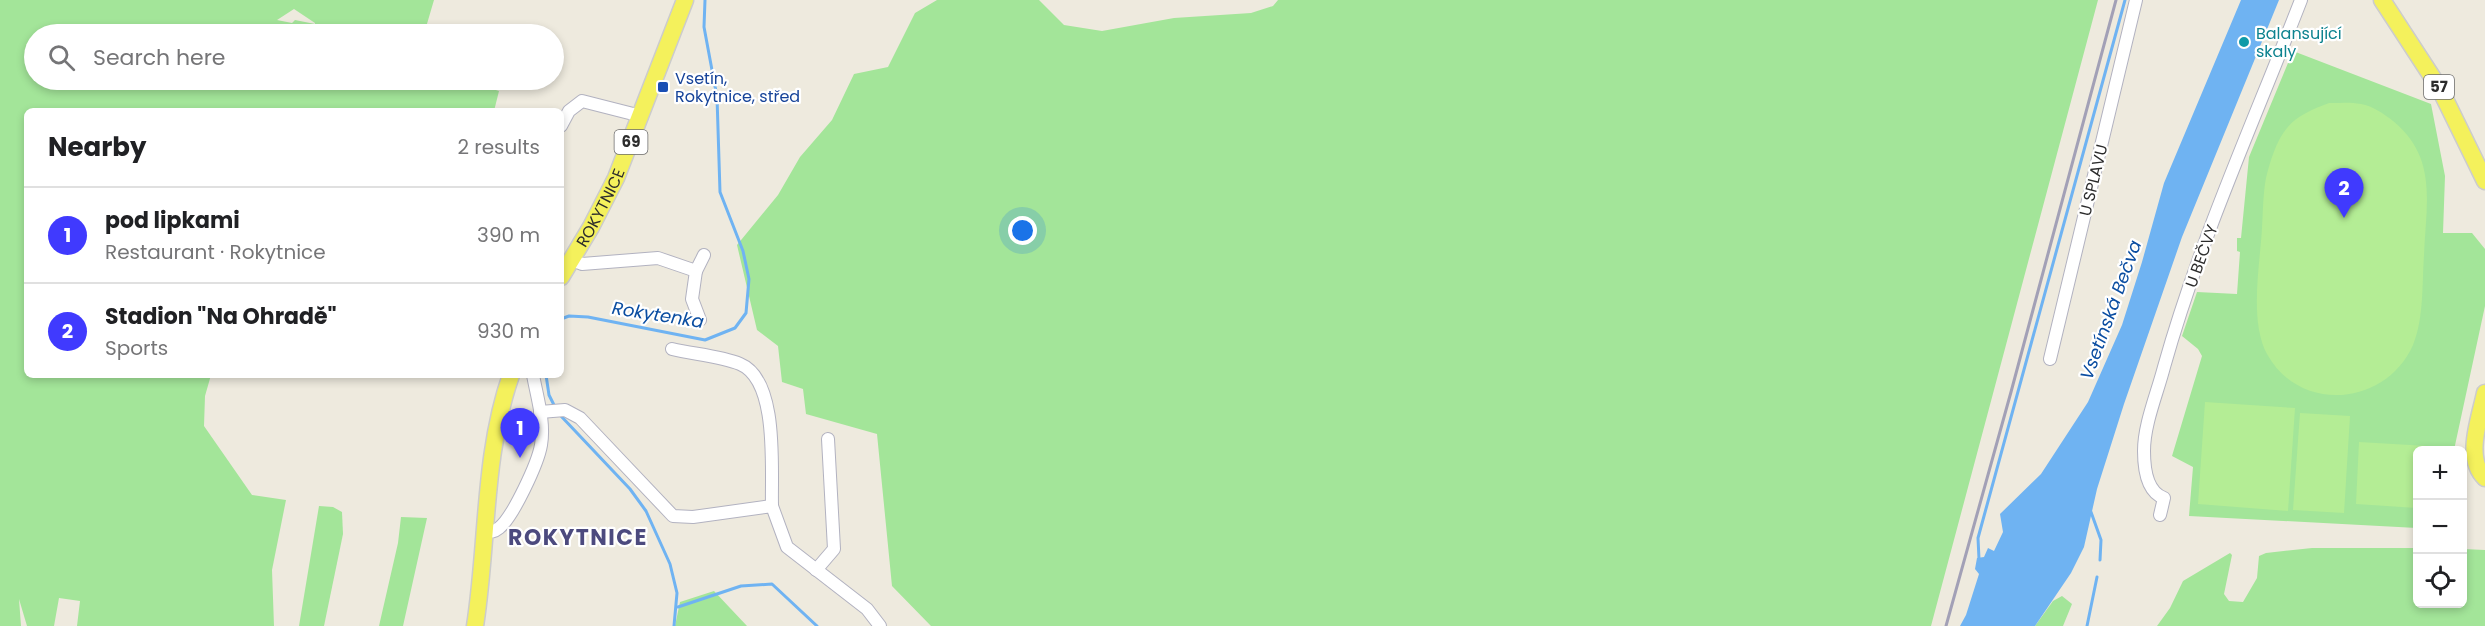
<!DOCTYPE html>
<html lang="en">
<head>
<meta charset="utf-8">
<style>
  :root { --surface:#fff; --page:#f2f2f2; --text:#202124; --muted:#757577; --line:#e0e0e0; --accent:#403afe }
  body { margin:0; font-family:Poppins,sans-serif; background:var(--page); color:var(--text) }
  .controls { position:absolute; right:18px; bottom:18px; display:grid; overflow:hidden; border-radius:9px; box-shadow:0 3px 9px #0003 }
  .controls button { width:54px; height:54px; display:grid; place-items:center; padding:0; border:0; border-bottom:2px solid var(--line); background:var(--surface); color:var(--text); font:30px sans-serif }
  .you { position:absolute; left:1023px; top:231px; width:21px; height:21px; margin:-15px; border:4px solid #fff; border-radius:50%; background:#1a73e8; box-shadow:0 0 0 9px #1a73e833 }
  .badge { display:grid; place-items:center; width:39px; height:39px; border-radius:50%; background:var(--accent); color:#fff; font-size:20px; font-weight:700 }
  .pin { position:absolute; translate:-50% -50px; filter:drop-shadow(0 2px 3px #0008) }
  .pin::after { content:''; position:absolute; top:32px; width:21px; height:18px; background:inherit; clip-path:polygon(0 0,100% 0,50% 100%) }
  .list { margin:0; padding:0; list-style:none }
  h2 { display:flex; justify-content:space-between; align-items:center; height:78px; margin:0; padding:0 24px; font-size:26px }
  h2 small { font-size:20px; font-weight:400; color:var(--muted) }
  .list li { display:grid; grid-template-columns:39px 1fr auto; gap:18px; align-items:center; box-sizing:border-box; height:96px; padding:0 24px; border-top:2px solid var(--line) }
  .list b { display:block; font-size:22px; white-space:nowrap }
  .list p { margin:0; font-size:20px; white-space:nowrap; color:var(--muted) }
  .list em { font-size:20px; font-style:normal; color:var(--muted) }
  .icon { flex:none; width:33px; height:33px; fill:none; stroke:currentColor; stroke-width:2; stroke-linecap:round; stroke-linejoin:round }
  .map { position:relative; flex:none; width:2485px; height:626px; overflow:hidden }
  .search { position:absolute; background:var(--surface); box-shadow:0 3px 9px #0003; left:24px; top:24px; width:540px; height:66px; display:flex; align-items:center; gap:15px; box-sizing:border-box; padding:0 21px; border-radius:33px; color:var(--muted); font-size:22px }
  .panel { position:absolute; background:var(--surface); box-shadow:0 3px 9px #0003; left:24px; top:108px; width:540px; height:270px; border-radius:9px }
  .map>svg:first-child { display:block }
  .green { fill:#a3e599; fill-rule:evenodd }
  .pitch { fill:#b4ed95 }
  .water { fill:#6fb3f2 }
  .lines { fill:none; stroke-linecap:round; stroke-linejoin:round }
  .stream { stroke:#6fb3f2; stroke-width:3 }
  .minor-casing { stroke:#b2b2c0; stroke-width:14 }
  .major-casing { stroke:#ccc; stroke-width:19 }
  .minor { stroke:#fff; stroke-width:12 }
  .major { stroke:#f4f15c; stroke-width:16 }
  .rail { stroke:#a2a0b6; stroke-width:3 }
  .culture-dot { fill:#0f9aa8; stroke:#fff; stroke-width:2 }
  .transit-dot { fill:#1a4fb4; stroke:#fff; stroke-width:2 }
  .labels { text-anchor:middle; stroke-width:4.5; stroke-linejoin:round; paint-order:stroke }
  .shield { fill:#fff; stroke:#6b6b6b; stroke-width:1.5 }
  .shield-label { font-size:15px; font-weight:bold; fill:#2c2c2c }
  .culture-label { font-size:16px; fill:#0d838f; stroke:#fff; text-anchor:start }
  .transit-label { font-size:16px; fill:#164399; stroke:#fff; text-anchor:start }
  .street-label { font-size:16px; fill:#2c2c2c; stroke:#fff }
  .water-label { font-size:18px; font-style:italic; fill:#0a4da1; stroke:#fff }
  .district-label { font-size:22px; font-weight:bold; letter-spacing:1.5px; fill:#4c4a7e; stroke:#fff }
</style>
</head>
<body>
<div class="map">
<svg width="2485" height="626" viewBox="0 0 2485 626">
  <rect width="100%" height="100%" fill="#eeeade"/>
  <g class="green">
    <path d="M0,0h434l-10,34h-390v46h430l35,11 -5,20h-467v264h184l-6,21 -1,30 48,69 34,5 -14,70 2,56h-197l3,-25 -21,-3 -5,28h-27l-8,-27 2,27h-21zM294,9l21,14v1l-20,-4 -3,3 -15,-3z"/>
    <path d="M937,0h102l25,25 38,6 72,-13 77,-5 22,-7 5,-6h820l-167,626h-1000l-39,-40 -15,-152 -71,-20 -3,-25 -21,-7 -4,-36 -21,-16 -20,-85 41,-50 22,-38 32,-37 22,-46 34,-7 27,-54z"/>
    <path d="M2293,51l138,53 14,72 -2,57h29l13,16v57l-31,144h-36l-1,78 -228,-12 4,-49 -21,-11 30,-100 -4,-7 -16,-13 15,-44 40,2 3,-42 -3,-1v-13h4l8,-81z"/>
    <path d="M319,506l14,1 9,5 1,22 -19,92h-25z"/>
    <path d="M401,517l26,1 -24,108h-24l19,-83z"/>
    <path d="M2312,548h105l1,56h44l1,-55 22,1v76h-328l13,-18 13,-27 47,-28 2,2 -8,39 5,7 14,1 14,-24 2,-22 7,-3z"/>
    <path d="M714,591l33,35h-72l5,-24z"/>
    <path d="M2062,596l10,8 -9,22h-28l18,-25z"/>
  </g>
  <g class="pitch">
    <path d="M2329,103c11,0 22,-1 32,1 12,2 23,10 32,17 45,37 33,82 31,134 -2,29 0,63 -11,90 -27,61 -113,69 -146,9 -18,-34 -7,-89 -5,-126 1,-16 1,-34 4,-50 4,-16 10,-37 21,-50 10,-13 27,-19 42,-25z"/>
    <path d="M2205,402l90,6 -7,103 -90,-7z"/>
    <path d="M2300,413l50,3 -6,97 -51,-3z"/>
    <path d="M2359,442l85,5v3h-26l-1,58 -61,-4z"/>
  </g>
  <path class="water" d="M2241,0h38l-97,237 -58,167 -27,85 -13,58 -13,26 -36,53h-75l6,-11 13,-41 -4,-5 2,-11 7,-1 4,-9 6,3 9,-19 -3,-18 41,-40 47,-72 34,-77 20,-63 22,-79z"/>
  <g class="lines">
    <g class="stream">
      <path d="M561,319l8,-3 19,1 117,23 30,-12 11,-15 3,-34 -6,-28 -23,-59 -3,-95 -13,-70 1,-27"/>
      <path d="M546,375l3,20 6,12"/>
      <path d="M560,415l70,74 16,22 24,53 7,29 -3,33"/>
      <path d="M2091,512l10,28 -1,20"/>
      <path d="M1979,559l-1,-21 147,-538"/>
      <path d="M678,607l63,-21 31,-2 45,42"/>
      <path d="M2087,626l10,-49"/>
    </g>
    <g class="minor-casing">
      <g id="minor">
        <path d="M561,126l8,-15 13,-10 59,15"/>
        <path d="M572,260l10,4 76,-6 38,13 -4,28 8,21"/>
        <path d="M696,271l8,-16"/>
        <path d="M672,349c20,5 49,7 68,15 39,16 31,106 32,142"/>
        <path d="M2050,359l86,-359"/>
        <path d="M540,412l25,-2 15,8 93,98 20,1 79,-11 15,41 80,62 13,17"/>
        <path d="M2160,515l4,-17c-17,-6 -20,-30 -20,-47 0,-27 13,-57 20,-84 35,-125 90,-246 137,-367"/>
        <path d="M486,532c5,0 8,0 13,-4 14,-11 39,-65 42,-83 4,-23 -4,-48 -8,-70"/>
        <path d="M816,570l18,-21 -6,-110"/>
      </g>
    </g>
    <g class="major-casing">
      <g id="major">
        <path d="M2382,0l58,89 45,92"/>
        <path id="s1" d="M561,277l30,-50 25,-49 69,-178"/>
        <path d="M2485,393c-5,25 -21,65 0,85"/>
        <path d="M475,626c13,-83 8,-171 36,-251"/>
      </g>
    </g>
    <use href="#minor" class="minor"/>
    <use href="#major" class="major"/>
    <path class="rail" d="M1946,626l65,-234 105,-392"/>
  </g>
  <circle class="culture-dot" cx="2244" cy="42" r="6"/>
  <rect class="transit-dot" x="657" y="81" width="12" height="12" rx="3"/>
  <g class="labels">
    <g class="shield">
      <rect x="2424" y="75" width="30" height="24" rx="4.5"/>
      <rect x="614.5" y="130" width="33" height="24" rx="4.5"/>
    </g>
    <g class="shield-label">
      <text x="2439" y="92">57</text>
      <text x="631" y="147">69</text>
    </g>
    <g class="culture-label">
      <text x="2256" y="39">Balansující<tspan x="2256" dy="18">skaly</tspan></text>
    </g>
    <g class="transit-label">
      <text x="675" y="84">Vsetín,<tspan x="675" dy="18">Rokytnice, střed</tspan></text>
    </g>
    <g class="street-label">
      <text transform="translate(2093 180) rotate(-76)" y="6">U SPLAVU</text>
      <text dy="6" stroke="none"><textPath href="#s1" startOffset="80">ROKYTNICE</textPath></text>
      <text transform="translate(2201 256) rotate(-70)" y="6">U BEČVY</text>
    </g>
    <g class="water-label">
      <text transform="translate(2111 310) rotate(-70)" y="6">Vsetínská Bečva</text>
      <text transform="translate(658 315) rotate(9)" y="6">Rokytenka</text>
    </g>
    <g class="district-label">
      <text x="578" y="545">ROKYTNICE</text>
    </g>
  </g>
</svg>
<div class="controls">
<button>+</button>
<button>−</button>
<button><svg class="icon" aria-label="locate" viewBox="0 0 24 24"><circle cx="12" cy="12" r="6"/><path d="M12 2v4M12 18v4M2 12h4M18 12h4"/></svg></button>
</div>
<div class="you"></div>
<div class="pin badge" style="left:520px;top:458px">1</div>
<div class="pin badge" style="left:2344px;top:218px">2</div>
<div class="search"><svg class="icon" aria-label="search" viewBox="0 0 24 24"><circle cx="10" cy="10" r="6"/><path d="M15 15l6 6"/></svg>Search here</div>
<section class="panel">
<h2>Nearby<small>2 results</small></h2>
<ul class="list">
<li><span class="badge">1</span><div><b>pod lipkami</b><p>Restaurant · Rokytnice</p></div><em>390 m</em></li>
<li><span class="badge">2</span><div><b>Stadion &quot;Na Ohradě&quot;</b><p>Sports</p></div><em>930 m</em></li>
</ul>
</section>
</div>
</body>
</html>
